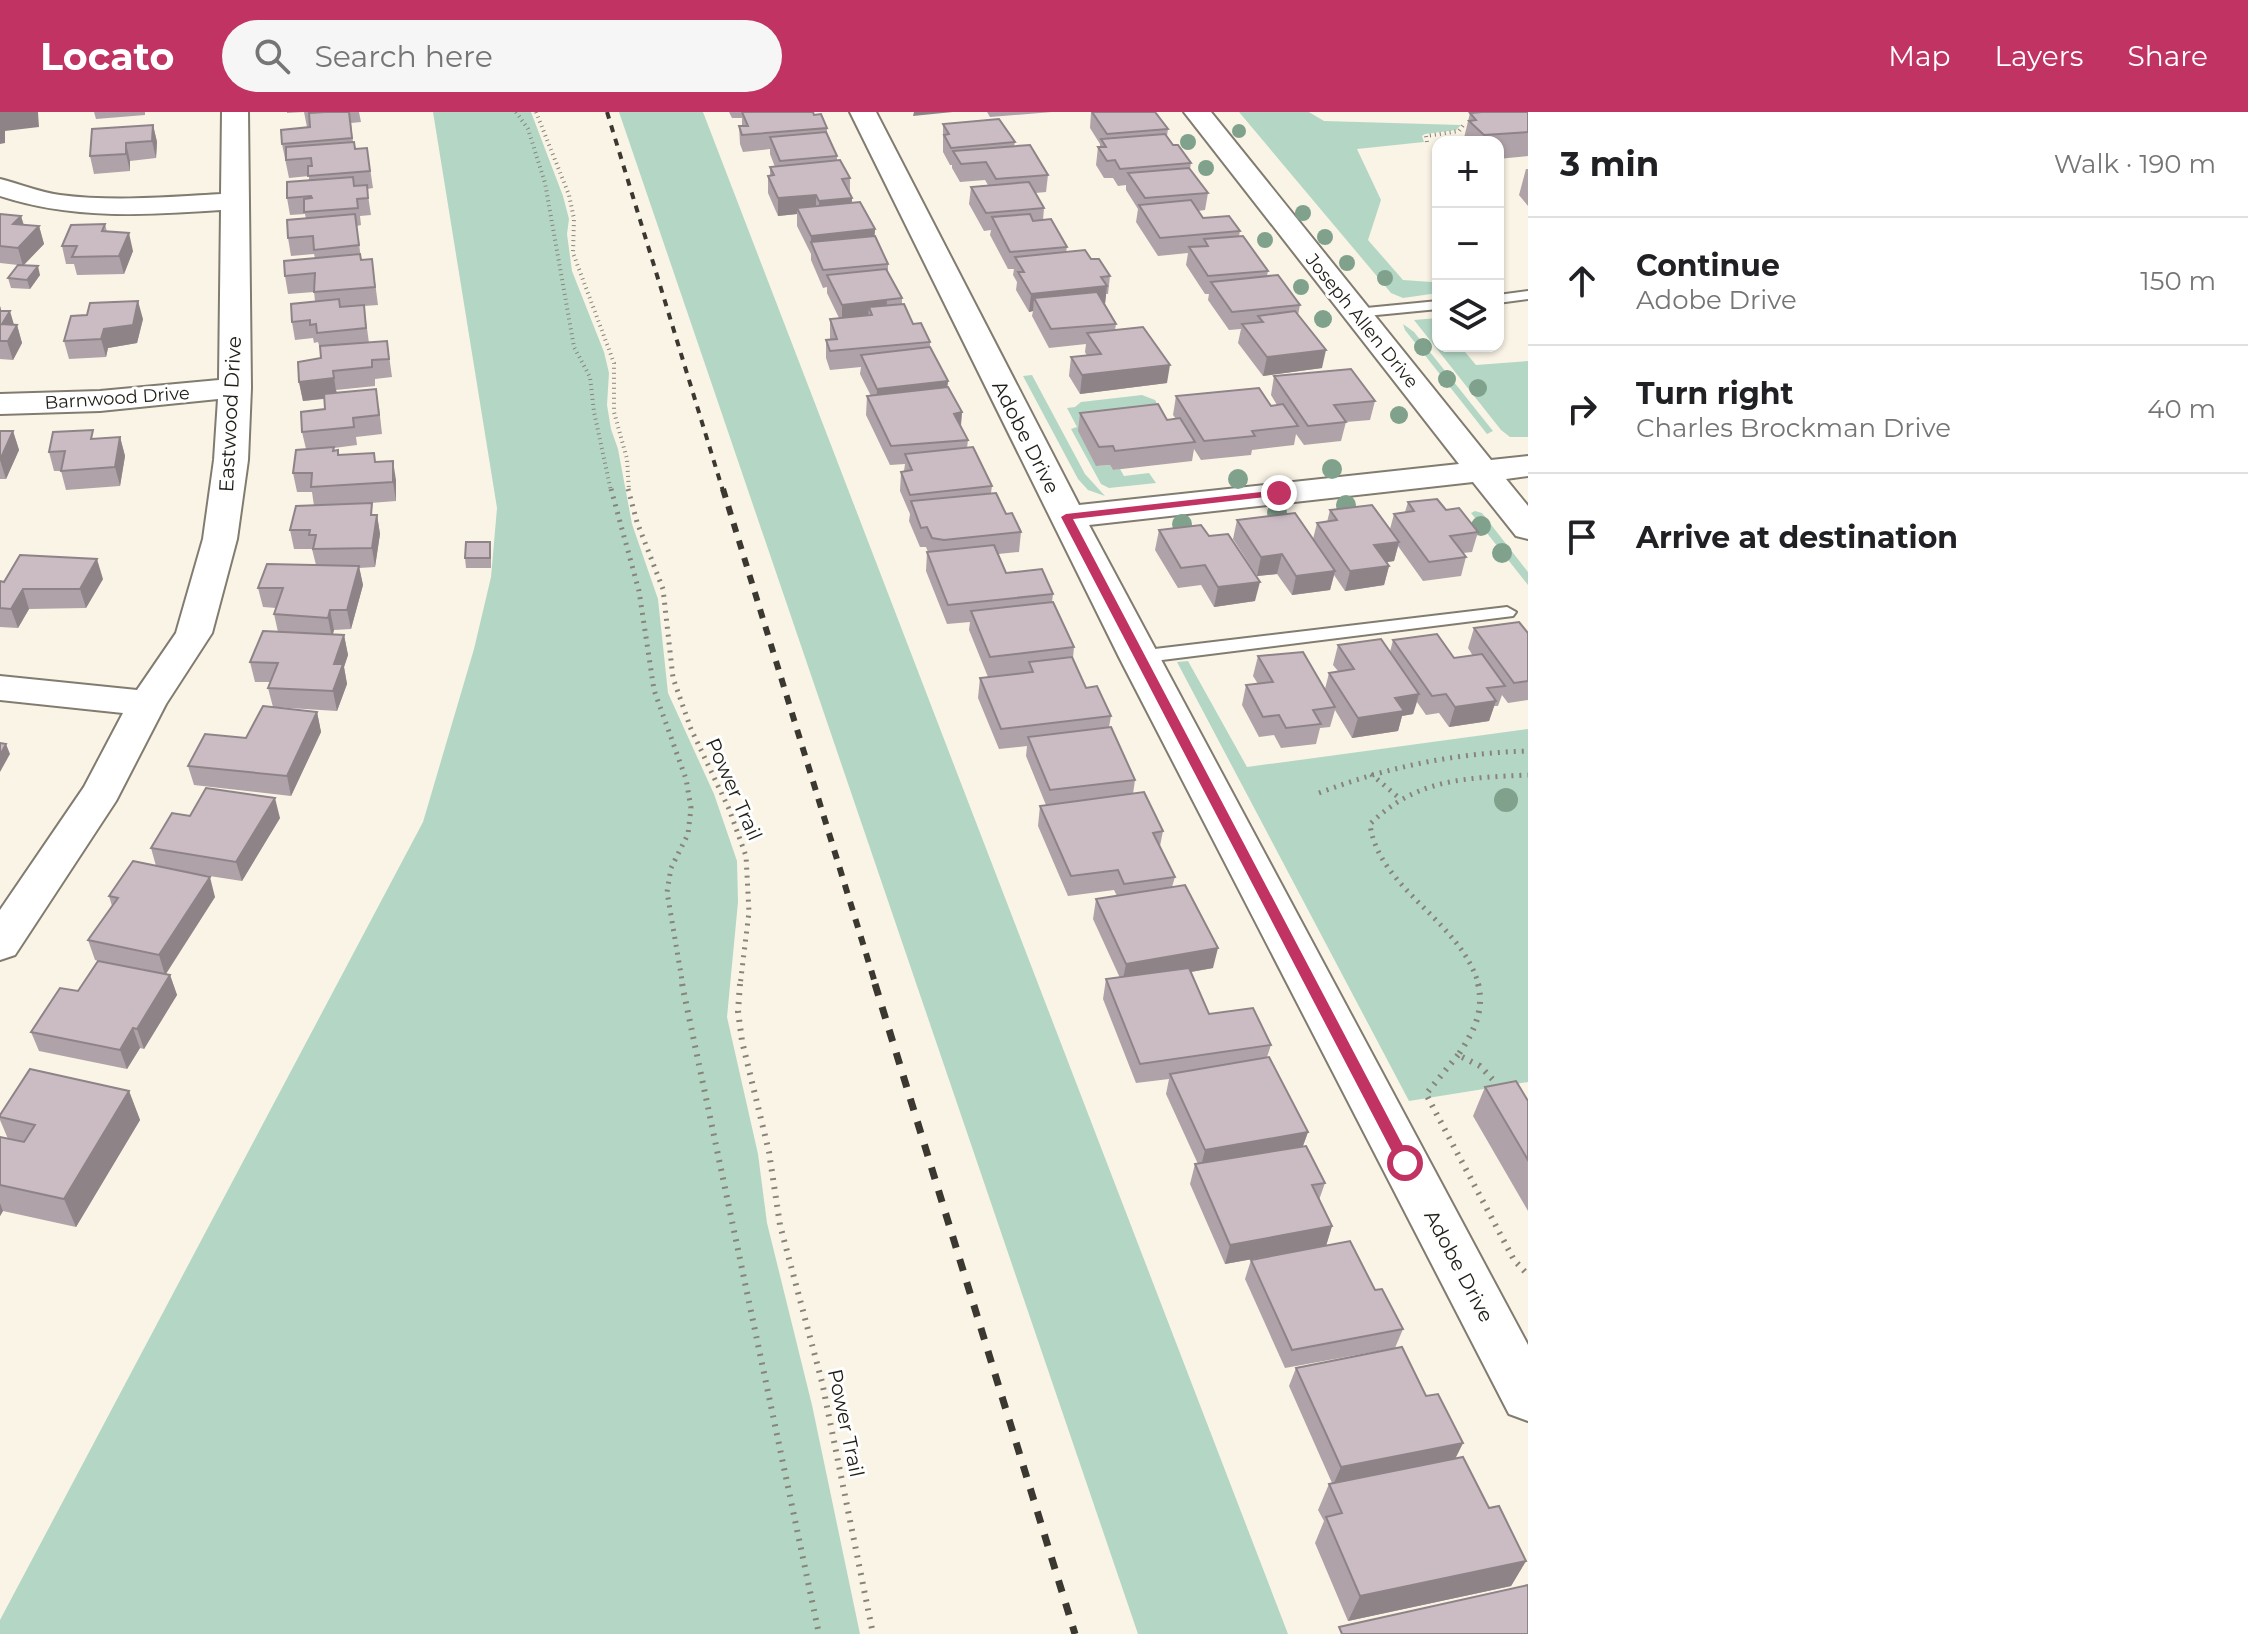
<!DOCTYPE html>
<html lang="en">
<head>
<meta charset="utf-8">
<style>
  :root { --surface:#fff; --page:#f6f6f6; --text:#202124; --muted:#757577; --line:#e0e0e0; --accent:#c13362 }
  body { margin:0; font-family:Montserrat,sans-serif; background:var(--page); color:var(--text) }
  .controls { position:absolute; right:24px; top:24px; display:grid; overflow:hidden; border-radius:16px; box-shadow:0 2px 6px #0004 }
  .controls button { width:72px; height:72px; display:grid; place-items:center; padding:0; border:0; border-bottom:2px solid var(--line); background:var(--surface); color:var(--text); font:40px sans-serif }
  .stop { position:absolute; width:24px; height:24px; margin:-18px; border:6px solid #c13362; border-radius:50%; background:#fff }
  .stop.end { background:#c13362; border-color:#fff; box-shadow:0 2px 8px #0008 }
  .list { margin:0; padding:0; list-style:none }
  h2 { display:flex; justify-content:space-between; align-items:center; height:104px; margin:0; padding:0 32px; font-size:34px }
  h2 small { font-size:26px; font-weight:400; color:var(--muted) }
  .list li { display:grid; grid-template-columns:52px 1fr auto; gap:24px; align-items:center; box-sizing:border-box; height:128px; padding:0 32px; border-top:2px solid var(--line) }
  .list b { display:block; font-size:30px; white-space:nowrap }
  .list p { margin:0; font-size:26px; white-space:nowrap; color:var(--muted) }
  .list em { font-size:26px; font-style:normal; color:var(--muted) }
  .icon { flex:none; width:44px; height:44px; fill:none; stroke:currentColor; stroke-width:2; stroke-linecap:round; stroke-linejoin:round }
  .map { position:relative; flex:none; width:1528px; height:1522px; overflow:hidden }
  header { display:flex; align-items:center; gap:48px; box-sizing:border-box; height:112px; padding:0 40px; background:var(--accent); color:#fff }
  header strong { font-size:38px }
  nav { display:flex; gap:44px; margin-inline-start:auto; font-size:28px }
  .search { width:560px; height:72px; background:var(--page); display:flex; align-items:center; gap:20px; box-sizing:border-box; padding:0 28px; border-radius:44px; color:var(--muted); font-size:30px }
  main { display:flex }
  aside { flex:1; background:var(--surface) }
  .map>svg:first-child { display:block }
  .green { fill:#b4d7c5 }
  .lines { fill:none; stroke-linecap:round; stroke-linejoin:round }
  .service-casing { stroke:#817c6f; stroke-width:4 }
  .minor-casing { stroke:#817c6f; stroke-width:4 }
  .path-far2 { stroke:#88847a; stroke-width:4; stroke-dasharray:1 4; stroke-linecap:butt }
  .path-far1 { stroke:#88847a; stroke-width:5; stroke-dasharray:2 6; stroke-linecap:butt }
  .path { stroke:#88847a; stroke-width:6; stroke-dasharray:2 7; stroke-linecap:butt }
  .service { fill:#fff; fill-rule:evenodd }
  .minor { fill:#fff; fill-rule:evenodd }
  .rail-far2 { stroke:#3a3831; stroke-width:4; stroke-dasharray:7 7; stroke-linecap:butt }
  .rail-far1 { stroke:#3a3831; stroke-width:6; stroke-dasharray:9 9; stroke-linecap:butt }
  .rail { stroke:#3a3831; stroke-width:7; stroke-dasharray:12 12; stroke-linecap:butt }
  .tree { fill:#80a28d }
  .wall { fill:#afa2a8 }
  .shaded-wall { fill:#8e8488 }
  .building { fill:#cbbcc3; stroke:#8e8488; stroke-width:2 }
  .route { fill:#c13362 }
  .labels { text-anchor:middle; stroke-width:6; stroke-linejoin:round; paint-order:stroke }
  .far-street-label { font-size:18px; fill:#22201a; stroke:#fff }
  .street-label { font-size:20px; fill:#22201a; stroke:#fff }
</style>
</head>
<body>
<header>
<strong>Locato</strong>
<div class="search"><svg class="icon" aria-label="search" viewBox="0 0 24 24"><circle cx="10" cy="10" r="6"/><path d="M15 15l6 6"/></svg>Search here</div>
<nav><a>Map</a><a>Layers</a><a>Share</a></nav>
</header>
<main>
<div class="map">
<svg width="1528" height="1522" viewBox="0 0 1528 1522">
  <rect width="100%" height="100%" fill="#faf4e6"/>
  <g class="green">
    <path d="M433,0h98l32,84 6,23 -2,15 5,37 32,81 5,21 -2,32 4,24 7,20 14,75 26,75 10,94 46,101 23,67 1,41 -11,115 31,137 9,69 45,182 48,229h-860v-14l423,-798 51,-173 17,-72 6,-69z"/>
    <path d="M619,0h84l585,1522h-150z"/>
    <path d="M1239,0h70l15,9 137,4 -5,5 -31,4 -3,2 2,6 -67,7 24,51 -13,40 35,40 29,2 6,11 -35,5 -12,-5z"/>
    <path d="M1437,206l1,28h22l16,19 52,-4v76h-18l-9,-7 -87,-110z"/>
    <path d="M1403,212l11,8 79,99 -6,3 -82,-104z"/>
    <path d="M1032,263l53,99 20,22 -17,-6 -10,-11 -55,-103z"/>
    <path d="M1142,283l13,5 22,37 -81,29 14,-1 3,5 7,-1 4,7 25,-3 7,10 -47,5 -8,-4 -30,-55 6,-2 -10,-19 8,-1 6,-5z"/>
    <path d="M1475,399l7,2 46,59v13l-57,-72z"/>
    <path d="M1188,549l59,106 281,-38v353l-119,19 -232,-439z"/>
  </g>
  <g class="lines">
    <g class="service-casing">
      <g id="service">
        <path d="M1528,179v8l-30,4v-8z"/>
        <path d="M1438,189v8l-82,8 -7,-4 7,-4z"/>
        <path d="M1507,495l9,5 -3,4 -375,47 -9,-6 9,-6z"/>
      </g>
    </g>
    <g class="minor-casing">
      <g id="minor">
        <path d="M222,0h26l3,276 -3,72 -11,79 -25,94 -46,71 -50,97 -101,154 -15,5v-50l84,-123 39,-74 -123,-13v-24l137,14 39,-57 27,-94 11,-79 4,-61 -118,12 -100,3v-20l100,-3 119,-11 2,-170c-75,5 -148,10 -221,-14v-17c20,5 39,13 60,16 54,7 108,2 161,-1z"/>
        <path d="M850,0h26l203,393 380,-41 -275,-352h27l280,348 37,-4v20l-22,3 22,27v33l-12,-3 -43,-54 -384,43 439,820v76l-19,-7 -390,-757z"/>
      </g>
    </g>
    <g class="path-far2">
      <path d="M516,0l12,17 17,54 29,164 16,30 4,35 17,79"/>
      <path d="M536,0l33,83 5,24 -1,34 41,110v49l13,47 2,32"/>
      <path d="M1427,30l-1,-6 33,-5 5,-7"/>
    </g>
    <g class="path-far1">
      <path d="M611,377l28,102 15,99 32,89 5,29 -3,26 -17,34 -4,24 16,94"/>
      <path d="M628,377l9,33 26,67 10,89 18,51 38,80 17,47 3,56 -9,74"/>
      <path d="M1371,662l27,23"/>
      <path d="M1319,681c68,-26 136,-40 209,-42"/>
      <path d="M1479,874c-17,-65 -101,-97 -109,-162 47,-46 96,-46 158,-49"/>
    </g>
    <g class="path">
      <path d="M682,872l137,650"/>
      <path d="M740,872l-2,27 4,30 27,111 11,73 42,157 51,252"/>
      <path d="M1478,872c7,27 -5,49 -20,71l22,11 16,17"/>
      <path d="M1458,943l-32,39 88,166 14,15"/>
    </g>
    <use href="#service" class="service"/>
    <use href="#minor" class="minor"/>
    <path class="rail-far2" d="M607,0l116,379"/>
    <path class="rail-far1" d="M723,377l153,497"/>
    <path class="rail" d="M875,872l200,650"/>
  </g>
  <g class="tree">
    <circle cx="1239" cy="19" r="7"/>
    <circle cx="1188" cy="30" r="8"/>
    <circle cx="1206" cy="56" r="8"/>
    <circle cx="1303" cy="101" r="8"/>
    <circle cx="1325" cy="125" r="8"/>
    <circle cx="1265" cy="128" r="8"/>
    <circle cx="1347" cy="151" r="8"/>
    <circle cx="1385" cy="166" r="8"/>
    <circle cx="1301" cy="175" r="8"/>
    <circle cx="1323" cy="207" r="9"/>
    <circle cx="1423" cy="235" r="9"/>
    <circle cx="1447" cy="267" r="9"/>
    <circle cx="1478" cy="276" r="9"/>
    <circle cx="1399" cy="303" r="9"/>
    <circle cx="1332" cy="357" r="10"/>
    <circle cx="1238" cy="367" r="10"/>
    <circle cx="1346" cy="393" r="10"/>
    <circle cx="1277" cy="401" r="10"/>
    <circle cx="1182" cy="412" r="10"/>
    <circle cx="1481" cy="414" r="10"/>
    <circle cx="1502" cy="441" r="10"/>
    <circle cx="1506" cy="688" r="12"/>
  </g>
  <g class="wall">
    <path d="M94,0h51v3l-49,4z"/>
    <path d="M287,0h72l2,10 -10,1 2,19 3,6h11l6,40 -6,1 4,26 -11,1 1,9 -4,1 4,34 11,-1 6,46 -14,1 5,37 18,-2 5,36 -17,2v7l-39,4 1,2 42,15 3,27 -26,3 1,8 -23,3v2h4l1,5 37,7 20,18v21l-39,3 17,11h3l3,19 -5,33 -16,1 4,17 -12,44 -17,1 -2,5h12l4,20 -4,12 3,17 -10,27 -64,-4 -5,-19 2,-6h-15l-5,-20 28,-30 -4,-18 2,-6 -13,-1 -5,-19 58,-23 -4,-16h-18l-4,-19 24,-24 -2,-14h-15l-4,-19 13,-24 -4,-17 23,-23 -1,-10 -21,2 -4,-19 22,-24v-6l-3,-10 -4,1 -1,-5 -18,2 -3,-18 23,-21 -1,-9 -26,2 -3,-18 30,-18 -1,-4 -23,2 -3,-18 18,-19 -1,-5 -15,1 -3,-17 22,-18v-4l-20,2 -7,-34 28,-17h-3l-3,-15 -17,1z"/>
    <path d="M729,0h84l1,3 13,13v7l10,21v5l13,17v15l2,5v5l23,26 -1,7 14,28v8l14,26v6l11,20 17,18v5l18,34 -1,6 15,25 -1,15 7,13 -1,8 25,38 -1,7 30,39 -2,20 -21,2 8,19 47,21 -1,8 22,45 -1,11 13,30 25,28 -2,11 26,53 -2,14 30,37 -3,15 15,31 -3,10 41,81 -22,4 18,42 62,31 -4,12 41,75 -5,14 22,37 -6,17 13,26 -6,20 -101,18 -35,-80 5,-20h3l-32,-70 3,-15 -33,4 -33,-84 3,-20 14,-1 -27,-59 3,-20 21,-3 -3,-6 -46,6 -30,-70 2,-20 6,-1 -20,-49 1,-10 -28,3 -21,-51 2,-20 48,-6 -40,5 -19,-47 1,-8 -23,2 -21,-53 1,-19h1l-2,-5h-6l-11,-26 1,-7 -10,-23 1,-19 3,-1 1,-7 -15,1 -24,-50 1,-19h4l-11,-22 1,-7 -31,3 -4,-12v-18l4,-1v-20l9,-1 -12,-25v-6l-4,1 -12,-28v-6l-14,-28v-12l-19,2 -10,-23v-17l2,-1v-8h5l-5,-13v-5l-27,3 -3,-8 -1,-18h3v-8h-10z"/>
    <path d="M987,0h65l-62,5z"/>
    <path d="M1091,0h64l13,17 -1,7 6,9 18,18 -1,6 18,24 -3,17 -7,1 5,7 37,13 -1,5 29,35 -1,5 33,29 -2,10 24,53 -59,8 -25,-33 3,-14 -12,1 -21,-30 1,-6h-4l-19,-29 2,-12 -30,3 -22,-34 2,-13 -12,-19v-5l-8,1 -5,-8h-9l-8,-13 2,-18h2v-3l-10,-16z"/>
    <path d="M1528,0v44l-30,3v-17h-34v-4l6,-25z"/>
    <path d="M943,12l72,18 -1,4 34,29 -2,17 -11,1 9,15 -1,12 24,27 -1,5 25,7 19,17 -2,18h-2l-1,10 11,20 -1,6 52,53 -87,11 -11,-18 2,-19 16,-1 -2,-4 1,-8 -37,4 -17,-32 1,-5 -4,1 -13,-22 1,-8 -4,-7 1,-6h-6l-18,-34 1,-5 -7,1 -15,-27 2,-17 17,-2 -3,-5 -25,2 -8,-14v-3h-2l-7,-13z"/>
    <path d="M153,13l4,17 -1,16 -26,3v10l-36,3 -4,-18z"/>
    <path d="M1526,57h2v37l-9,-11z"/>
    <path d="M0,102l21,2 3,9 15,1 5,18 -21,21 17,10 -10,14 -19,-1 -3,-10 10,-13 -18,-2z"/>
    <path d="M105,112l2,8 26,19 -9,23 -47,1 -3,-11h-8l-4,-18z"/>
    <path d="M0,194l1,5 12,14h4l5,18 -9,17 -13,-1z"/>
    <path d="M143,207l-6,24 -29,5 -2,9 -37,2 -5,-18z"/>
    <path d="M1274,264l101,25 -5,19 -24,2 -5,19 -37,4 -8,-11 -2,11 -42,5 -1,5 -50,5 -7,-11 -2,12 -79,9 -3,-5 -14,1 -18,-35 2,-18 87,7 9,-1 -3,-4 3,-19 95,10 6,-1 -6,-10z"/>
    <path d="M0,319h13l6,19 -13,29h-6z"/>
    <path d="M120,325l5,19 -5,30 -54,4 -5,-19h-7l-5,-19 47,-13z"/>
    <path d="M1408,390l38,8 32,22 -6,20 -9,1 3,4 -5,19 -38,5 -25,-35 -4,15 -7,1 2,4 -5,19 -39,6 -11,-16 -4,15 -38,5 -15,-21 -20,2 -24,-37 4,-19 76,19 4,-16 10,-1 3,-12 60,19 4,-15 11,-2z"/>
    <path d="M1159,418l96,71 -41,6 -13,-22 -23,3 -23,-38z"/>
    <path d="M491,440v16h-25l-1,-10z"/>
    <path d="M103,467l-17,29 -57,1 -11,19 -18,-1v-46z"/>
    <path d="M1474,516l54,5v67l-20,3 -6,-8 -4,11h-4l-5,15 -40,6 -10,-14 -13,2 -9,-13 -4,12 -11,2 -4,15 -46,7 -17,-28 -5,17 -10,1 -4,16 -35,4 -7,-13 -15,2 -17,-32 4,-20 12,-1 -5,-8 5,-20 67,33 4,-16 9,-2 -5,-6 5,-20 52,7 3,-12 61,18 19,-2 -5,-8z"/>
    <path d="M317,600l4,20 -30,64 -97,-11 -6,-19 58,-28z"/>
    <path d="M190,704l90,2 -38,63 -39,-6 12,22 -49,77 4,1 7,20 -33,54 -4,-1 -13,21 -88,-18 -8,-19 47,-41 20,-30 -3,-1 -7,-20 24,-34 -3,-10 47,-30 -5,-18z"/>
    <path d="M1485,975l43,14v110l-55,-95z"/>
    <path d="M129,979l11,29 -64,107 -73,-16 -3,5v-79l8,2 -8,-19v-5z"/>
    <path d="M1251,1148l124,30 28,39 -8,19 -110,20 -40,-89z"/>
    <path d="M1296,1256l130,28 37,47 -8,16 71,102 -15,25 -163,35 -33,-78 9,-22 -6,-11 11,-26 3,-1 -43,-97z"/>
  </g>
  <g class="shaded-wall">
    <path d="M21,0h17l1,15 -34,4v12l-5,1v-30z"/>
    <path d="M914,0h39l-40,4z"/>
    <path d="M153,13l4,17 -1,16 -4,-17z"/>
    <path d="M126,31l4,18v10l-4,-17z"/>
    <path d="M816,83v17l-19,-4v6l-19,2v-18z"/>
    <path d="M852,86l-1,18 -32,3v-18z"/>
    <path d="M21,104l5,18 -13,-10z"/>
    <path d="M39,114l5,18 -21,22 -5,-18z"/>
    <path d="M875,117l-1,18 -63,-5v12v-18z"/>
    <path d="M129,121l4,18 -9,23 -5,-18z"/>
    <path d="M38,154l2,9 -10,14 -3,-9z"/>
    <path d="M1107,174l-2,18 -71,-6 -1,13 -4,1 2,-18z"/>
    <path d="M887,188l-1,18 -14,-3 -3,-8 -1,13 -26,3v-18z"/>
    <path d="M138,189l5,18 -6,24 -29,5 -2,9 -5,-18 3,-10z"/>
    <path d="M0,194l4,14 6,-9 5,17 2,-3 5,18 -9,17 -11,-34 -2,1z"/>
    <path d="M1326,238l-4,18 -59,8 4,-19z"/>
    <path d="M1170,253l-3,18 -87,11 2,-19z"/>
    <path d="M333,259l4,26 -34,4 -4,-19z"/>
    <path d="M948,269l-2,19 -70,8 1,-19z"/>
    <path d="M962,300l-2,19 -6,-17z"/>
    <path d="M13,319l6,19 -13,29 -6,-19z"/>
    <path d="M120,325l5,19 -5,30 -5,-19z"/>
    <path d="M393,349l3,19v21l-3,-19z"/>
    <path d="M377,403l3,19 -5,33 -3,-19z"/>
    <path d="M1399,430l-5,19 -25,4 5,-20z"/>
    <path d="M1282,442l-5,20 -20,2 4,-19z"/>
    <path d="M97,447l6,20 -17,29 -6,-19z"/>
    <path d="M359,454l4,19 -12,44 -4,-19z"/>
    <path d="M1389,454l-5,19 -39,6 5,-20z"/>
    <path d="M1335,459l-5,19 -38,5 4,-19z"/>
    <path d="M1260,470l-5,19 -41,6 4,-20z"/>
    <path d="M23,477l6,20 -11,19 -7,-19z"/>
    <path d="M330,498l4,20 -2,8 -4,-20z"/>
    <path d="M344,523l4,20 -4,12 3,17 -10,27 -4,-20 1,-27z"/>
    <path d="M1419,582l-6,20 -11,2 -4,15 -46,7 6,-20 37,-20z"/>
    <path d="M1496,589l-7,20 -40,6 6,-20z"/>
    <path d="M317,600l4,20 -30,64 -4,-20z"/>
    <path d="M6,632l4,10 -10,18v-17z"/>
    <path d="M275,686l5,20 -38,63 -6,-19z"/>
    <path d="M210,765l5,20 -50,78 -6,-20z"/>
    <path d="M1218,836l-5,20 -91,16 4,-20z"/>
    <path d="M170,863l7,20 -33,54 -7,-20z"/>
    <path d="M133,916l7,20 -13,21 -7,-19z"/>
    <path d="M129,979l11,29 -64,107 -12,-28z"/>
    <path d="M1308,1020l-7,19 -101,19 5,-20z"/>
    <path d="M0,1091l3,8 -3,5z"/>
    <path d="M1332,1114l-6,20 -101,18 5,-19z"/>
    <path d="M1463,1331l-9,18 -121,24 8,-18z"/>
    <path d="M1526,1449l-15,25 -163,35 12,-25z"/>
  </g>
  <g class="building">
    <path d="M0,0h21l-21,2v12z"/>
    <path d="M325,0h24l3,26 -70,6 -1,-14 29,-3 -1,-14z"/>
    <path d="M742,0h71l1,3 7,-1 6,14 -85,7 -3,-9h9z"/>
    <path d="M1092,0h63l13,17 -61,5z"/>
    <path d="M1482,0h46v20l-44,3 -15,-14 7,-1 -6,-7z"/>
    <path d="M999,7l16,23 -64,6 -7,-13 5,-1 -6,-10z"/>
    <path d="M153,13l-1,16 -26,2v11l-36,2 2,-27z"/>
    <path d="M826,20l11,24 -57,5 -10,-24z"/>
    <path d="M1165,22l8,11h5l13,18 -71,6 -5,-9 -8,1 -9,-14h8l-5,-8z"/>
    <path d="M354,30l1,7 12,-1 3,23 -62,5v-10h4l-1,-8 -25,2v-13z"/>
    <path d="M1030,33l18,30 -52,4 -10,-17 -25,2 -8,-13z"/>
    <path d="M840,48l10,18 -8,1 10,19 -33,3 -3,-6 -38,3 -10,-22 6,-1 -4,-8z"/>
    <path d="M1189,56l19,25 -63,5 -17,-25z"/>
    <path d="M353,65l1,9 13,-1 1,13 -11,1 1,9 -54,4v-13l8,-1 -1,-2 -24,2v-16z"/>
    <path d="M1029,70l15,26 -58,5 -15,-26z"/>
    <path d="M1191,88l12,18 26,-2 11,15 -80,7 -21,-33z"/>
    <path d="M860,90l15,27 -64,7 -14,-28z"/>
    <path d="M0,102l21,2 -8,8 26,2 -21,22 -18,-2z"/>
    <path d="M355,102l4,31 -45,5 -1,-14 -25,2 -1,-18z"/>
    <path d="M1030,102l3,7 18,-2 16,28 -57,5 -18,-35z"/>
    <path d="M105,112l-3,7 27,2 -10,23 -47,1 5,-11h-15l9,-21z"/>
    <path d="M875,124l13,28 -65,6 -12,-28z"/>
    <path d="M1243,124l25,35 -60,5 -19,-29 19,-1 -4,-7z"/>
    <path d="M1085,138l6,9h8l11,17 -9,1 6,9 -76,8 -13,-22h6l-9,-15z"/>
    <path d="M360,142l1,6 11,-1 3,28 -61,5 1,-19 -30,3 -1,-15z"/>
    <path d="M18,153l20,1 -11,14 -19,-2z"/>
    <path d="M886,157l16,29 -60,7 -15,-30z"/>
    <path d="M1278,163l22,30 -68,7 -21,-30z"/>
    <path d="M1097,180l19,32 -65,5 -17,-31z"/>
    <path d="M339,187l1,8 24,-2 2,23 -49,5 -1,-9 -6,1v-5l-18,2 -1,-18z"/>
    <path d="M138,189l-5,24 -29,4 -3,10 -37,2 7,-25 16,-1 3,-12z"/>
    <path d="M904,192l9,20 8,-1 9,19 -100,9 -4,-11 11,-1 -7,-20 42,-4 -3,-8z"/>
    <path d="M0,199h10l-8,13 15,1 -9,16h-8z"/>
    <path d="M1295,199l31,39 -59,7 -25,-33 21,-2 -5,-6z"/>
    <path d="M1143,215l27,38 -88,10 -11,-18 30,-3 -14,-21z"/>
    <path d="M387,229l2,18 -17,1v7l-39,4 1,7 -35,4 -1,-20 23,-4 -1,-12z"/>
    <path d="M930,235l18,34 -71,8 -16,-34z"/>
    <path d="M1351,257l24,32 -41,4 12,17 -38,4 -34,-50z"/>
    <path d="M948,275l14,25 -8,2 14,26 -77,6 -24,-50z"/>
    <path d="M1259,276l12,18 12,-2 15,22 -46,5 3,5 -51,5 -28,-45z"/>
    <path d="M376,277l3,26 -26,3 1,9 -52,5 -1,-20 24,-3 -1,-15z"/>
    <path d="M1158,292l9,16 13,-2 15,24 -80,9 -2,-5 -14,1 -19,-34z"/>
    <path d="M93,318l-2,9 29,-2 -5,30 -54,4 4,-20 -16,1 4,-20z"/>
    <path d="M0,319h13l-13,29z"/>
    <path d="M334,335l-1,4 5,-1v5l36,-2 1,9 18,-1v21l-82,5 1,-14h-19l3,-23z"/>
    <path d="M973,335l19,39 -82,9 -9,-23 11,-2 -7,-16z"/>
    <path d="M996,381l10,21 6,-1 9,19 -77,8 -12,-2 -5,-11 -6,1 -10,-27z"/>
    <path d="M1437,387l9,11 13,-2 19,24 -28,4 16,21 -37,5 -35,-48 20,-3 -6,-9z"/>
    <path d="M372,391l-1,12h6l-5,33 -59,1 3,-14h-7l1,-5h-20l6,-24z"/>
    <path d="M1372,393l27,37 -25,3 15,21 -39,5 -33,-48 20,-3 -7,-10z"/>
    <path d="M1295,401l40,58 -39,5 -14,-22 -21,3 -24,-37z"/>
    <path d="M1201,413l8,11 19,-2 32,48 -42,5 -13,-22 -24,3 -22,-38z"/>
    <path d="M466,430h24v16h-25z"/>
    <path d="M994,433l12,28 36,-4 11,25 -105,11 -21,-53z"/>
    <path d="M20,443l77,4 -17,30h-57l-12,20 -11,-1v-27l4,1z"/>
    <path d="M267,452l92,2 -12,44h-17l-2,8 -54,-4 9,-26h-25z"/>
    <path d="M1053,490l21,45 -84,10 -19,-46z"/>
    <path d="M1519,510l9,11v48l-14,2 -40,-55z"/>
    <path d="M263,519l81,4 -10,29h9l-10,27 -65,-3 10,-25 -28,-1z"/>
    <path d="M1437,522l17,24 28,-4 23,32 -18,2 9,13 -41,6 -9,-13 -14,2 -39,-56z"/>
    <path d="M1381,527l38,55 -24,4 9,13 -46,7 -29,-45 25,-4 -16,-24z"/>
    <path d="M1303,540l32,55 -22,3 8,14 -35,4 -7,-13 -16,2 -17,-32 27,-3 -15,-26z"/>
    <path d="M1072,545l14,31 11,-2 14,30 -110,13 -21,-51 53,-6 -4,-10z"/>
    <path d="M263,594l54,6 -30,64 -99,-10 17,-32 41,4z"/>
    <path d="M1111,615l24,53 -85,10 -22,-53z"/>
    <path d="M0,631l6,1 -6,11z"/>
    <path d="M206,676l69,10 -39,64 -85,-14 21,-35 18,3z"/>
    <path d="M1144,680l19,39 -10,2 22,44 -51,7 -6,-14 -47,6 -31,-70z"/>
    <path d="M133,749l77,16 -51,78 -71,-15 30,-42 -9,-2z"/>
    <path d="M1185,773l33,63 -92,16 -30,-65z"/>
    <path d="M98,849l72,14 -33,54 -4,-1 -13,22 -89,-18 29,-44 18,3z"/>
    <path d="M1189,856l20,46 44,-6 18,37 -131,19 -34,-85z"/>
    <path d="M1269,945l39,75 -103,18 -35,-76z"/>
    <path d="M30,957l99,22 -65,108 -64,-14v-48l24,5 11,-17 -35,-8v-2z"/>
    <path d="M1516,969l12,20v59l-43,-73z"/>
    <path d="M1306,1034l19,37 -13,2 20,41 -102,19 -35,-81z"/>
    <path d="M1350,1129l25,49 7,-1 21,40 -111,21 -41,-90z"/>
    <path d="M1402,1235l24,49 12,-2 25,49 -122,24 -45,-99z"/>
    <path d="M1463,1345l26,51 10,-2 27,55 -166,35 -34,-79 16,-4 -13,-29z"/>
    <path d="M1528,1473v49h-186l-3,-7z"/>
  </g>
  <path class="route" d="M1279,378l5,3 -1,2 -210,24 337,640v8h-10l-339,-650 5,-3z"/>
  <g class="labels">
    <g class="far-street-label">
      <text transform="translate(1362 209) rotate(51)" y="6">Joseph Allen Drive</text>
      <text transform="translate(117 286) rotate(-4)" y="6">Barnwood Drive</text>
    </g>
    <g class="street-label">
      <text transform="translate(230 302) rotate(-87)" y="7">Eastwood Drive</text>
      <text transform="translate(1026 325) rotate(63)" y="7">Adobe Drive</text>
      <text transform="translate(734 677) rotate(66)" y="7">Power Trail</text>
      <text transform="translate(1459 1154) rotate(62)" y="7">Adobe Drive</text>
      <text transform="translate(846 1311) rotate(78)" y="7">Power Trail</text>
    </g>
  </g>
</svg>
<div class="controls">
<button>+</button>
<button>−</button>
<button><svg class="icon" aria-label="layers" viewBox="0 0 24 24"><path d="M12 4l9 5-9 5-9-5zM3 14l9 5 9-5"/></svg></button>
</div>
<div class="stop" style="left:1405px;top:1051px"></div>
<div class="stop end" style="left:1279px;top:381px"></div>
</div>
<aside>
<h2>3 min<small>Walk · 190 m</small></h2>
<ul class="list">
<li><svg class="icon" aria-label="ahead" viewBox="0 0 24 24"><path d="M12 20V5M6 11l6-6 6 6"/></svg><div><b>Continue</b><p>Adobe Drive</p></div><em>150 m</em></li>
<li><svg class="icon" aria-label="right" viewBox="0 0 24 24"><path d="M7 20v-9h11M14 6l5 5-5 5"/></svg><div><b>Turn right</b><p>Charles Brockman Drive</p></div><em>40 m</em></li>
<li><svg class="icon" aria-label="arrive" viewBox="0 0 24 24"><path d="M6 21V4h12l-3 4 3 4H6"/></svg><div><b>Arrive at destination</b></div></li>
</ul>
</aside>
</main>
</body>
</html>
